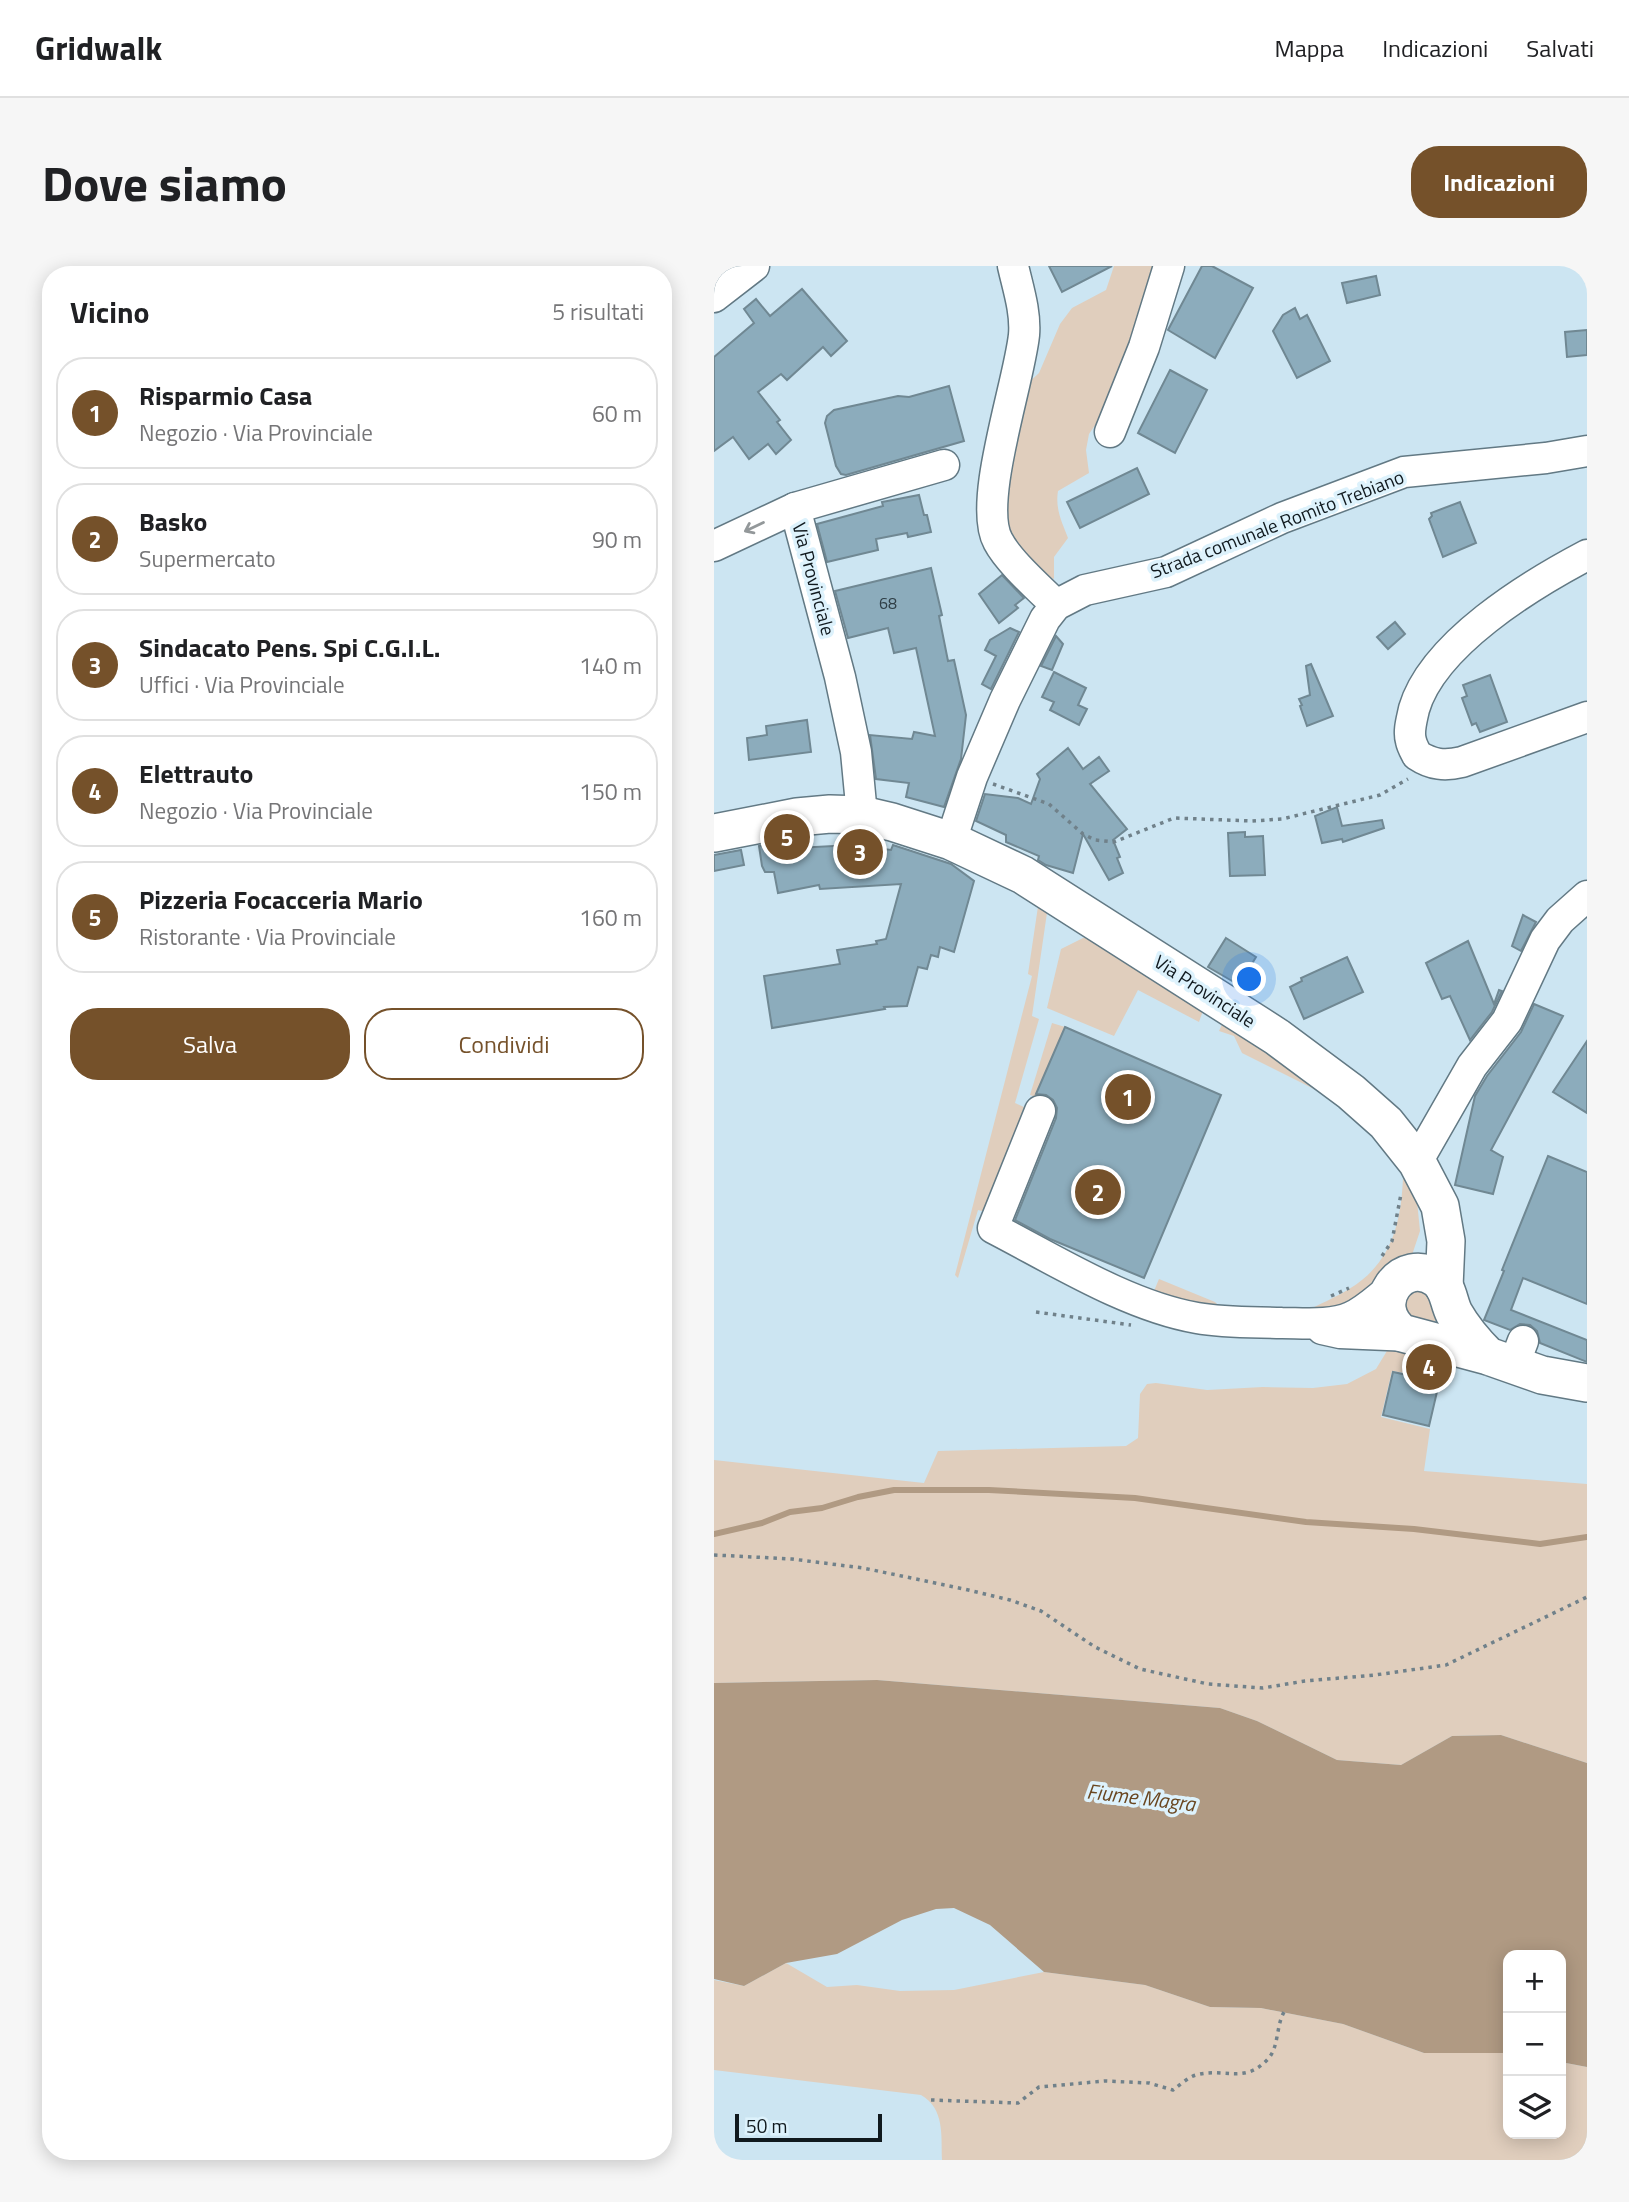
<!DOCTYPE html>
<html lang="it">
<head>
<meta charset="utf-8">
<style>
  :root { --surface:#fff; --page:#f6f6f6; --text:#202124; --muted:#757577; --line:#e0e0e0; --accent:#75512a }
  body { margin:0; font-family:"Titillium Web",sans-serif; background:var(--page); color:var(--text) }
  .controls { position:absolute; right:21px; bottom:21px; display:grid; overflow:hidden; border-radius:14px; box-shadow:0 4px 18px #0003 }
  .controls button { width:63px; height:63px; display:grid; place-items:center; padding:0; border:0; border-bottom:2px solid var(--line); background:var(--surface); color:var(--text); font:35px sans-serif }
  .scale { position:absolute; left:21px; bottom:18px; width:147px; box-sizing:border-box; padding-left:7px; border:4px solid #10191e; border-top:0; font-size:19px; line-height:24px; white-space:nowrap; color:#10191e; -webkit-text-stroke:5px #ddf2fc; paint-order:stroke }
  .you { position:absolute; left:536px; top:714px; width:24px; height:24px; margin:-18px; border:5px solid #fff; border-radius:50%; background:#1a73e8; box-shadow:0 0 0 10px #1a73e833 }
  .badge { display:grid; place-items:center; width:46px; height:46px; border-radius:50%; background:var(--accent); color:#fff; font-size:23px; font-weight:700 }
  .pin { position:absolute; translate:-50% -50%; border:4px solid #fff; box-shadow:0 2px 7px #0006 }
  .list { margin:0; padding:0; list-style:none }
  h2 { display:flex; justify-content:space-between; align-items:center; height:91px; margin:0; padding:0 28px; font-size:30px }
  h2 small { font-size:23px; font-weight:400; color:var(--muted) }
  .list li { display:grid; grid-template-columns:46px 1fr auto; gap:21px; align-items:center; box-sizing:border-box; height:112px; margin:0 14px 14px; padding:0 14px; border:2px solid var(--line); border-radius:28px }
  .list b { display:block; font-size:26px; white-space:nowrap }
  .list p { margin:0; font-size:23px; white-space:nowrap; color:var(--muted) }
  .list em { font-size:23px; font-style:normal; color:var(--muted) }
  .actions { display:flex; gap:14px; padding:21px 28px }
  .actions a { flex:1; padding:16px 0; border:2px solid var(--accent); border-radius:28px; text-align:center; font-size:24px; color:var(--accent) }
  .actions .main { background:var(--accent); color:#fff }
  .icon { flex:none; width:38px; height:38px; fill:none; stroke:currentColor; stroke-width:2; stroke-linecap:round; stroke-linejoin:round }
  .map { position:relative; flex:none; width:873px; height:1894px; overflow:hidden; border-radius:28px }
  header { display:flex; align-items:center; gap:42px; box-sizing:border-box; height:98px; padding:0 35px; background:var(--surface); border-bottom:2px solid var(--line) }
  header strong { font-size:33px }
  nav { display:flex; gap:38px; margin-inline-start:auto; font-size:24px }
  .intro { display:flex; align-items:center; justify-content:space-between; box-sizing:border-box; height:168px; padding:0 42px }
  h1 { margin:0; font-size:49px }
  .button { padding:18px 32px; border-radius:28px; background:var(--accent); color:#fff; font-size:24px; font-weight:700 }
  main { display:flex; gap:42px; padding:0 42px }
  aside { flex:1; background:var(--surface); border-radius:28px; box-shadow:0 4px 18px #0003 }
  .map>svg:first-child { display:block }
  .green { fill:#e0cebd }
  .water { fill:#b09a83 }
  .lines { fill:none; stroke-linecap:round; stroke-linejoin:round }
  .stream { stroke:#b09a83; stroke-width:6 }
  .building { fill:#8cacbc; stroke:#708893; stroke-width:2 }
  .minor-casing { stroke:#627984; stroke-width:33 }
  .major-casing { stroke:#627984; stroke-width:40 }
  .path { stroke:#70818a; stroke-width:3.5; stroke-dasharray:3.5 5; stroke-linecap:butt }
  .minor { stroke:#fff; stroke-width:30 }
  .major { stroke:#fff; stroke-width:37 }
  .oneway { stroke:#93989a }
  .labels { text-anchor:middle; stroke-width:7; stroke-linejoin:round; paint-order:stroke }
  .number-label { font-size:16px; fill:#2f3e46 }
  .street-label { font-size:19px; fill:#10191e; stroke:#ddf2fc }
  .water-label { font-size:21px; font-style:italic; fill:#6a4721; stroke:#ddf2fc }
</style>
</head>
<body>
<header>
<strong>Gridwalk</strong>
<nav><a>Mappa</a><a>Indicazioni</a><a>Salvati</a></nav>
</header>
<div class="intro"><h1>Dove siamo</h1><a class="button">Indicazioni</a></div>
<main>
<aside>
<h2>Vicino<small>5 risultati</small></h2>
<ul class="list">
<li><span class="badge">1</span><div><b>Risparmio Casa</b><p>Negozio · Via Provinciale</p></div><em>60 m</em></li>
<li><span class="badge">2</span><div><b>Basko</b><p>Supermercato</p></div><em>90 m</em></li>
<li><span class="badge">3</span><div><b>Sindacato Pens. Spi C.G.I.L.</b><p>Uffici · Via Provinciale</p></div><em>140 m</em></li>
<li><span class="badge">4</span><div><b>Elettrauto</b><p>Negozio · Via Provinciale</p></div><em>150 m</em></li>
<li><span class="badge">5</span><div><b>Pizzeria Focacceria Mario</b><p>Ristorante · Via Provinciale</p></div><em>160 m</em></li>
</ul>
<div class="actions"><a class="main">Salva</a><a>Condividi</a></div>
</aside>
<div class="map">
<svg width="873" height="1894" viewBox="0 0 873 1894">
  <rect width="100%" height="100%" fill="#cce5f2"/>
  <g class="green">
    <path d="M400,0h46l-49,136 -22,32 -3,16 3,23 -31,18c-3,18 4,31 10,47l-14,19v22l-20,-10 -25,-29 -9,-31 25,-123 14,-13 21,-49 12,-16 34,-18z"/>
    <path d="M326,627l9,6 -17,117 7,3 -24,84 9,4 -38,105 -8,-2 -20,68 -3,-3 77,-299 -4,-2z"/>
    <path d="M377,668l114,71 -6,17 -61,-32 -24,46 -67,-28 14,-59z"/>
    <path d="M511,752l77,58 16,15 -76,-38 -8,-17 -15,-5z"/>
    <path d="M338,757l13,4 -29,70 -6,-2z"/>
    <path d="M689,912l14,23 3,30 -10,30 -70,50 -35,1c14,-8 30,-14 44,-23 42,-25 52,-65 54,-111z"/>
    <path d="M445,1013l56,23 4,4h-13l-52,-15z"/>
    <path d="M714,1016l9,37 -5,5 -14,5 -24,-30z"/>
    <path d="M679,1075l19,1 -7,31 -13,-2 -11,46 49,12 -6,42 163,13v279l-86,-28 -49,1 -51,29 -64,-5 -80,-39 -37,-13 -343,-28 -163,3v-223l210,23 14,-32 188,-5 12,-8 2,-44 7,-10 9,-1 51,7 56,-3 50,1 34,-4 29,-15z"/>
    <path d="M72,1697l41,24 30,-2 43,6 54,-1 90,-18 101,13 65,22 51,1 82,16 81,29h84v81h53v-72l26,5v93h-645c-1,-25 3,-51 -21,-65l-207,-25v-90l30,6z"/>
  </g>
  <path class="water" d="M163,1414l343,28 37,13 80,39 64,5 51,-29 49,-1 86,28v304l-26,-5v-107h-53v98h-84l-81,-29 -82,-16 -51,-1 -65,-22 -101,-13 -54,-47 -36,-17 -18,1 -34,11 -65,34 -51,9 -42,23 -30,-7v-296z"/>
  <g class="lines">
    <path class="stream" d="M0,1268l48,-11 28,-11 32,-4 36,-11 36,-7h95l146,8 171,24 108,7 126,15 47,-7"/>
  </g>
  <g class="building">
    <path d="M335,0h63l-50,26z"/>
    <path d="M488,0h10l41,22 -38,70 -47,-28z"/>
    <path d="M662,10l4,19 -33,8 -5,-20z"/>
    <path d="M88,23l45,52 -16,15 -8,-9 -36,33 -6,-6 -23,18 22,28 -3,2 14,18 -15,14 -8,-10 -19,15 -16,-22 -19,14v-94l40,-34 -10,-14 12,-10 14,17z"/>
    <path d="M581,42l5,11 7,-4 23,46 -33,17 -24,-47 10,-16z"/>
    <path d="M873,64v25l-20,2 -2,-25z"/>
    <path d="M456,104l37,20 -32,63 -37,-20z"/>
    <path d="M235,120l15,55 -118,34 -5,-1 -5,-8 -11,-43 2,-7 7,-6 64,-14 11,1z"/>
    <path d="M423,202l12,26 -69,34 -13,-26z"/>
    <path d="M205,229l5,20h3l4,17 -23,5 -1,-4 -31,6 2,11 -51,12 -10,-38 66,-18 -1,-4z"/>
    <path d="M746,236l16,41 -33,14 -14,-38 3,-3 -1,-3z"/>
    <path d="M217,302l11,47 -3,1 9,45 6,-1 12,55 -5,44 -17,48 -38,-10 3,-14 -33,-4 -6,-44 42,4 2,-7 21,4 -19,-88 -22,5 -6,-25 -40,10 -13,-47z"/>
    <path d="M288,309l22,23 -9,7 3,3 -19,15 -20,-29z"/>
    <path d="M681,356l10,12 -17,15 -11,-12z"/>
    <path d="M296,362l9,4 -28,57 -9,-5 14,-28 -11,-6 5,-10z"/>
    <path d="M342,370l7,8 -11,26 -11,-4z"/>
    <path d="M597,398l22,52 -26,10 -7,-20 2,-1 -3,-6 11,-4 -4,-29z"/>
    <path d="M340,406l32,16 -8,17 9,4 -8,16 -29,-15 4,-8 -12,-5z"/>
    <path d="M776,409l17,47 -27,10 -4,-9 -4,2 -10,-27 5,-2 -4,-11z"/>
    <path d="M93,454l4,32 -62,8 -2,-22 20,-3 -1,-9z"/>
    <path d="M354,482l15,21 16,-12 10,14 -19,13 37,45 -14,11 7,17 -3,1 6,15 -14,7 -26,-46 -10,39 -27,-8 -8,-5 1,-4 -33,-14v-7l-30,-14 9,-27 33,4 13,6 9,-25 -3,-5z"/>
    <path d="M623,541l5,19 40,-6 2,8 -41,14 -1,-3 -20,4 -7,-27z"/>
    <path d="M531,566v5l18,-1 2,39 -35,1 -2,-43z"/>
    <path d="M80,573l2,9 57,-3 38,5 2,-5 58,19 23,17 -20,71 -14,-5 -2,10 -7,-2 -4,14 -9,-2 -11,39 -23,1 1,2 -113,19 -8,-52 76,-12 -3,-14 40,-6 -1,-3 10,-2 15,-55 -81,5 -1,-4 -41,8 -4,-21h-9l-3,-6 -3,-20z"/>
    <path d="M27,584l3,15 -30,6v-16z"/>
    <path d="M809,649l13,7 -15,29 -9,-5z"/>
    <path d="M512,672l30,19 -17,28 -31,-18z"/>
    <path d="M754,675l26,63 5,-14 3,1 -10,21 -22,28 -20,-44 -8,3 -16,-36z"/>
    <path d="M633,691l16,35 -59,27 -14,-32 12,-6 -1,-3z"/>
    <path d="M820,738l29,12 -72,134 12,7 -10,37 -38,-9 20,-89 12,-20 34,-44z"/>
    <path d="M351,761l156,68 -77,183 -94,-39 -35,-19 41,-102 1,-10 -4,-8 -7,-5 -10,-1z"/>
    <path d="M873,775v72l-34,-21z"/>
    <path d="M834,890l39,16v132l-64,-26 -12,32 76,30v22l-47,-19 -3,-12 -7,-6 -10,-1 -10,6 -26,-10 20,-49 -2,-1z"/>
    <path d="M703,1093l26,7 -14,60 -46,-11 10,-43 19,4z"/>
  </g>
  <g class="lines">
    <g class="minor-casing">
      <g id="minor">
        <path d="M299,0c5,22 13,46 11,69 -5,48 -47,168 -26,206 11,21 41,47 58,64"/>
        <path d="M0,31l40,-31"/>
        <path d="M396,166l34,-85 25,-81"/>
        <path d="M81,242l45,169 16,75 6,63"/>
        <path d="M0,280l81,-38 149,-43"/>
        <path d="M873,289c-57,30 -154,89 -173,154 -2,10 -6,22 -3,32 1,5 4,10 6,14 15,10 28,11 45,7l125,-45"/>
        <path d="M237,575l21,-64 33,-77 40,-81 11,-14 29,-15 81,-18 116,-54 122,-46 142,-14 41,-7"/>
        <path d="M326,845l-47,117c62,32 135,78 204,90 28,5 57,4 85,5 21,0 49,3 69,-6 14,-6 26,-18 39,-28"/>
        <path d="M703,896l55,-96 35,-45 38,-81 15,-20 27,-24"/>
        <path d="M608,1063l18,4 71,3"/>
        <path d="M799,1101l10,-26"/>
      </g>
    </g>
    <g class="major-casing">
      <g id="major">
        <path d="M0,567l83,-16 33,-3 32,1 30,7 59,19 72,34 254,162 74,55 35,31 31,39 23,44 6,35 -2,46"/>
        <path d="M774,1090c-13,-13 -25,-27 -34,-43 -6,-12 -5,-25 -17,-34 -34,-25 -72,25 -35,54l86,23 54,19 45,8"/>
      </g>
    </g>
    <g class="path">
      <path d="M279,518l56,20 34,30 12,6 19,2 60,-24 78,3 30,-2 98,-24 28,-16"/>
      <path d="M668,990l10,-15 9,-47"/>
      <path d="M617,1030l18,-8"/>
      <path d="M322,1046l95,13"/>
      <path d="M0,1289l78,4 71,9 101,21 46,11 31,11 54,36 45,22 68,15 55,4 42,-7 70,-6 71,-10 141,-68"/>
      <path d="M217,1834l87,3 21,-16 66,-6 44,2 24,7c7,-5 15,-13 23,-15 28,-8 48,10 72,-16 11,-12 8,-33 16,-47"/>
    </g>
    <use href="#minor" class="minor"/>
    <use href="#major" class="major"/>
  </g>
  <defs><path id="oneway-shaft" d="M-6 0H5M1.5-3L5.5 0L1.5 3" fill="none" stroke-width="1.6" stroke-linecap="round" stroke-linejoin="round" transform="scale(1.75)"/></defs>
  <use class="oneway" href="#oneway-shaft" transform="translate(40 261) rotate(154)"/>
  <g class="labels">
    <g class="number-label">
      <text x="174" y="343">68</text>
    </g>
    <g class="street-label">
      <text transform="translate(563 258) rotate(-21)" y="7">Strada comunale Romito Trebiano</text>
      <text transform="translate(100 313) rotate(75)" y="7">Via Provinciale</text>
      <text transform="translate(491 725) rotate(33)" y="7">Via Provinciale</text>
    </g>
    <g class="water-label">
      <text transform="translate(427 1532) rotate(7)" y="7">Fiume Magra</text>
    </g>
  </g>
</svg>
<div class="controls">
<button>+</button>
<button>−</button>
<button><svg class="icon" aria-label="layers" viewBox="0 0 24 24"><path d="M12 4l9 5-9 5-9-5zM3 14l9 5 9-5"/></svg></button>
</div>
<div class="scale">50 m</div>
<div class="you"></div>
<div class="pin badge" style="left:414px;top:831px">1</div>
<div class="pin badge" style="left:384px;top:926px">2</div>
<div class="pin badge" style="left:146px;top:586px">3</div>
<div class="pin badge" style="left:715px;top:1101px">4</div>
<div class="pin badge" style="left:73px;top:571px">5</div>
</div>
</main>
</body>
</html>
